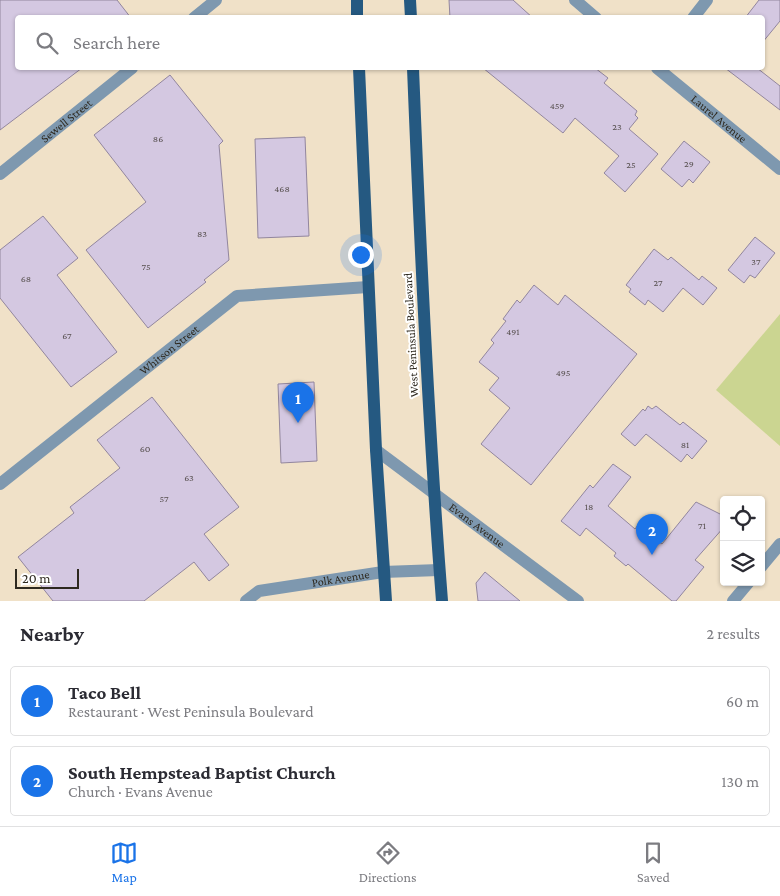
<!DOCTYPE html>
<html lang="en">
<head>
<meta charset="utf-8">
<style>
  :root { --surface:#fff; --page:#f2f2f3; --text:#2b2b33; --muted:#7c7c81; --line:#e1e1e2; --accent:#1a73e8 }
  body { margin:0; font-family:"Crimson Pro",serif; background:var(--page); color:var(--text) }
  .controls { position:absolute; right:15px; bottom:15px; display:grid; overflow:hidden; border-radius:5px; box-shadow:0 1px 4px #0004 }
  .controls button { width:45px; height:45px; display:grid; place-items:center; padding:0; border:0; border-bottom:1px solid var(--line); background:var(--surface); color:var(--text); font:25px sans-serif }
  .scale { position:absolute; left:15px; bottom:12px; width:64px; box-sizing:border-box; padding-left:5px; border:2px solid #2e291f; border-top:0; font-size:14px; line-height:18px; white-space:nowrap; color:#2e291f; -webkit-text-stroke:4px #fff; paint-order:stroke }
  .you { position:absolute; left:360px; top:254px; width:18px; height:18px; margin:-12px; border:4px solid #fff; border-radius:50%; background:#1a73e8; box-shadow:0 0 0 8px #1a73e833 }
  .badge { display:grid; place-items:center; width:32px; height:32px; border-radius:50%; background:var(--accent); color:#fff; font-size:16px; font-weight:700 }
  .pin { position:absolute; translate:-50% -41px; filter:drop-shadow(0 1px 2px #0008) }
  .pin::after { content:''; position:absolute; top:26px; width:18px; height:15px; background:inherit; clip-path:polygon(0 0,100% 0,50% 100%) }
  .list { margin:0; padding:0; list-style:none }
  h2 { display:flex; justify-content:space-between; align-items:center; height:65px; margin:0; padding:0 20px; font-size:21px }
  h2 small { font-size:16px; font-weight:400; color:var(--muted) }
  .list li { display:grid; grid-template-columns:32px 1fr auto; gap:15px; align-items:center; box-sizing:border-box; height:70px; margin:0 10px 10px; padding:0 10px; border:1px solid var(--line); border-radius:5px }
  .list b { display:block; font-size:19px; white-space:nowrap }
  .list p { margin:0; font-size:16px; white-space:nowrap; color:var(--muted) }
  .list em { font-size:16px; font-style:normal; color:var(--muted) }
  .icon { flex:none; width:28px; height:28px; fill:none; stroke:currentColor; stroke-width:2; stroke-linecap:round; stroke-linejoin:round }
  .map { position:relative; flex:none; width:780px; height:601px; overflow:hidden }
  .search { position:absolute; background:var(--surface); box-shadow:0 1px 4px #0004; left:15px; right:15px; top:15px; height:55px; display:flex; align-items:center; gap:12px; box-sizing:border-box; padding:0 18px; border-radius:5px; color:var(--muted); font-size:19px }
  .sheet { height:225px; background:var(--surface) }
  nav { display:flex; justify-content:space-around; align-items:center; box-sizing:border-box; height:70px; border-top:1px solid var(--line); background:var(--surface); font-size:14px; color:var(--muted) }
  nav a { display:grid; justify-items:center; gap:2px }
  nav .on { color:var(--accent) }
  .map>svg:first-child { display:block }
  .green { fill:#cbd591 }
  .building { fill:#d4c8e1; stroke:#92869e }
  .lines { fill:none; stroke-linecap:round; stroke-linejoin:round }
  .minor { stroke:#7e98af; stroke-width:12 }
  .major { stroke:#255981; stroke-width:12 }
  .labels { text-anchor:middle; stroke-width:4; stroke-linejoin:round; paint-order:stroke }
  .number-label { font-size:10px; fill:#585150 }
  .street-label { font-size:12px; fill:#2e291f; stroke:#fff }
</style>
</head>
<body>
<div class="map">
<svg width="780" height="601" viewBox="0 0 780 601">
  <rect width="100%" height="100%" fill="#f0e1c8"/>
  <path class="green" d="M780,314v132l-64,-56z"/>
  <g class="building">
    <path d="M0,0h117l14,18h-113v50h64l-82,62z"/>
    <path d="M449,0h64l20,18h-83z"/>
    <path d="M759,0h21v21l-18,22v-25h-17z"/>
    <path d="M483,68h112l13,10 -4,5 33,28 -2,4 3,3 -9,11 29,25 -33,38 -21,-19 15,-17 -44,-38 -12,15z"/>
    <path d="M725,68h32l23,18v24z"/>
    <path d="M170,75l53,66 -4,4 10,115 -25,20 2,2 -58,46 -62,-78 60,-48 -52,-67z"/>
    <path d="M305,137l4,99 -51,2 -3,-99z"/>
    <path d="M684,141l26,21 -17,21 -4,-4 -7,8 -21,-18z"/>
    <path d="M43,216l35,42 -21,17 60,77 -46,35 -71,-89v-48z"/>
    <path d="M755,237l20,16 -20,25 -5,-3 -6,8 -16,-13z"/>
    <path d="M654,249l14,11 3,-3 28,23 3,-4 15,12 -14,17 -20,-17 -20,24 -15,-12 -3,5 -16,-13 2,-3 -5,-4z"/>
    <path d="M534,285l24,20 7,-10 72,59 -106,131 -50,-41 29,-36 -21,-18 10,-12 -20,-16 15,-19 -3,-3 15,-19 -3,-2 14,-19 3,3z"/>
    <path d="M314,382l3,79 -36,2 -3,-79z"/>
    <path d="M152,397l87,110 -35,27 25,31 -20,16 -15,-19 -50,39h-91l-35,-44 56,-44 -4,-6 50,-39 -23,-28z"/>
    <path d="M648,406l4,3 4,-3 24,19 3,-3 24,19 -15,18 -5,-5 -6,8 -35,-28 -11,12 -14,-12 22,-25 2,2z"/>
    <path d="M613,464l18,13 -23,29 27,23 3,-4 24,19 34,-42 28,14v11l-29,33 9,7 -28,34h-4l-44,-37 -2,2 -12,-10 2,-3 -30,-25 -6,8 -19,-15 29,-36 3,3z"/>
    <path d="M485,572l35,29h-42l-2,-18z"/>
  </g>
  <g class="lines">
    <g class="minor">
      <path d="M575,0l21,18"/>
      <path d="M194,18l22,-18"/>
      <path d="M693,18l14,-18"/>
      <path id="s1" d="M657,68l123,101"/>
      <path id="s2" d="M0,174l132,-106"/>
      <path id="s3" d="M376,450l202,151"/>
      <path id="s4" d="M0,484l237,-188 131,-9"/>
      <path d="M761,567l19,-23"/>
      <path id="s5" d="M246,601l13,-10 124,-19 56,-2"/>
      <path d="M733,601l16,-19"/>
    </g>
    <g class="major">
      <path d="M357,0v18"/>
      <path d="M410,0l1,18"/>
      <path d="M359,68l17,382 10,151"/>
      <path d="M413,68c7,177 15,355 29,533"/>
    </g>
  </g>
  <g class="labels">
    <g class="number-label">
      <text x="557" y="109">459</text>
      <text x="617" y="130">23</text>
      <text x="158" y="142">86</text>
      <text x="689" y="167">29</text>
      <text x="631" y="168">25</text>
      <text x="282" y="192">468</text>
      <text x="202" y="237">83</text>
      <text x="756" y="265">37</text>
      <text x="146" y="270">75</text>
      <text x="26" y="282">68</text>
      <text x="658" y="286">27</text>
      <text x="513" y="335">491</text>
      <text x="67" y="339">67</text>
      <text x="563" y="376">495</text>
      <text x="685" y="448">81</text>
      <text x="145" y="452">60</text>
      <text x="189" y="481">63</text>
      <text x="164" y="502">57</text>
      <text x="589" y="510">18</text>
      <text x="702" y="529">71</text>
    </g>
    <g class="street-label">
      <text dy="4" stroke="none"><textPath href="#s1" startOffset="80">Laurel Avenue</textPath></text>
      <text dy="4" stroke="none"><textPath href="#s2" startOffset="85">Sewell Street</textPath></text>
      <text transform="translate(411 335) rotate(-93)" y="4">West Peninsula Boulevard</text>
      <text dy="4" stroke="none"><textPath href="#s4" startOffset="216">Whitson Street</textPath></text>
      <text dy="4" stroke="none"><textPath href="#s3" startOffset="126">Evans Avenue</textPath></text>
      <text dy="4" stroke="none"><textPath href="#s5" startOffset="99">Polk Avenue</textPath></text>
    </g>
  </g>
</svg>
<div class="controls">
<button><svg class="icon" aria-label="locate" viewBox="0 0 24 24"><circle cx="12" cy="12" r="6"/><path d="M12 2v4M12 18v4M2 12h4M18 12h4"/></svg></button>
<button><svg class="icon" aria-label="layers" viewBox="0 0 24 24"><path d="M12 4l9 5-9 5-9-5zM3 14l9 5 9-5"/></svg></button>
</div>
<div class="scale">20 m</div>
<div class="you"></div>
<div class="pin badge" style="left:298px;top:423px">1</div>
<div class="pin badge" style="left:652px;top:555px">2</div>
<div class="search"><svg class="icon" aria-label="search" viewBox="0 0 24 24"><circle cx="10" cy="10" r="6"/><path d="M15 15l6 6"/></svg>Search here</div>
</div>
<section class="sheet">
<h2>Nearby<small>2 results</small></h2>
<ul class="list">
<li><span class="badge">1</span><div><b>Taco Bell</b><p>Restaurant · West Peninsula Boulevard</p></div><em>60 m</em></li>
<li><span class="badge">2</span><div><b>South Hempstead Baptist Church</b><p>Church · Evans Avenue</p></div><em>130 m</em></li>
</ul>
</section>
<nav>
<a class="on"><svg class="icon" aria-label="map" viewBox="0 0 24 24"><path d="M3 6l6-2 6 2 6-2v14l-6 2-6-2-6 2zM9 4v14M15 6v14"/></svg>Map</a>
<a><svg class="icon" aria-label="directions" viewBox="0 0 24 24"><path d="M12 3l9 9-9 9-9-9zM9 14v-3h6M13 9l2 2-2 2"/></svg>Directions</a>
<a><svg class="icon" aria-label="saved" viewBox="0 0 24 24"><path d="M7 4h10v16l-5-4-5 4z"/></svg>Saved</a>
</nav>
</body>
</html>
